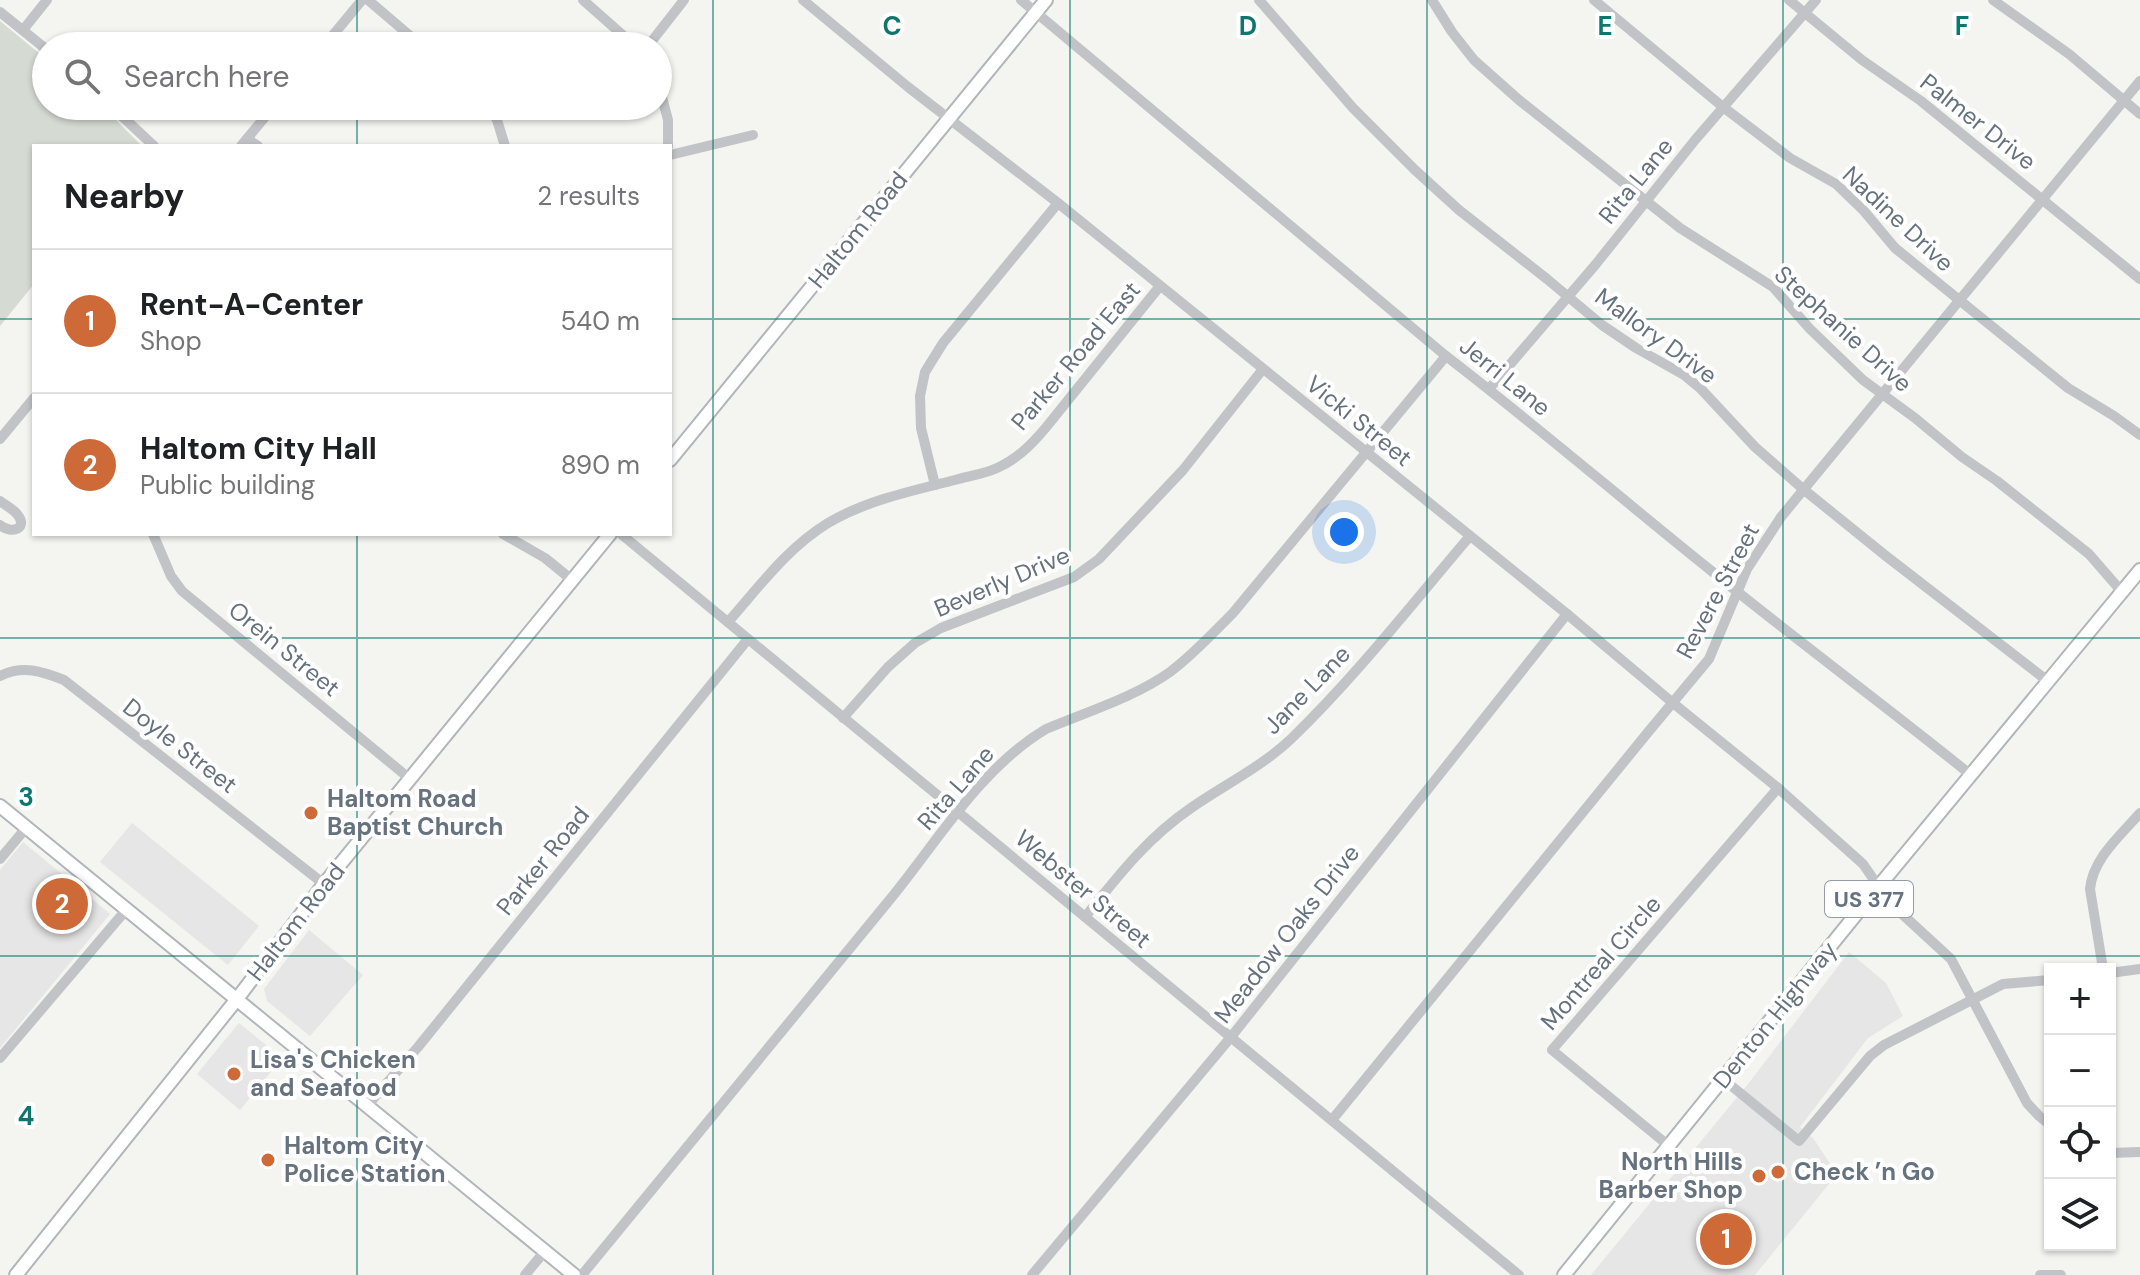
<!DOCTYPE html>
<html lang="en">
<head>
<meta charset="utf-8">
<style>
  :root { --surface:#fff; --page:#f2f2f2; --text:#202124; --muted:#757577; --line:#e0e0e0; --accent:#ce6a38 }
  body { margin:0; font-family:"DM Sans",sans-serif; background:var(--page); color:var(--text) }
  .controls { position:absolute; right:24px; bottom:24px; display:grid; overflow:hidden; border-radius:0px; box-shadow:0 2px 6px #0004 }
  .controls button { width:72px; height:72px; display:grid; place-items:center; padding:0; border:0; border-bottom:2px solid var(--line); background:var(--surface); color:var(--text); font:40px sans-serif }
  .you { position:absolute; left:1344px; top:532px; width:28px; height:28px; margin:-20px; border:6px solid #fff; border-radius:50%; background:#1a73e8; box-shadow:0 0 0 12px #1a73e833 }
  .badge { display:grid; place-items:center; width:52px; height:52px; border-radius:50%; background:var(--accent); color:#fff; font-size:26px; font-weight:700 }
  .pin { position:absolute; translate:-50% -50%; border:4px solid #fff; box-shadow:0 2px 8px #0006 }
  .list { margin:0; padding:0; list-style:none }
  h2 { display:flex; justify-content:space-between; align-items:center; height:104px; margin:0; padding:0 32px; font-size:34px }
  h2 small { font-size:26px; font-weight:400; color:var(--muted) }
  .list li { display:grid; grid-template-columns:52px 1fr auto; gap:24px; align-items:center; box-sizing:border-box; height:144px; padding:0 32px; border-top:2px solid var(--line) }
  .list b { display:block; font-size:30px; white-space:nowrap }
  .list p { margin:0; font-size:26px; white-space:nowrap; color:var(--muted) }
  .list em { font-size:26px; font-style:normal; color:var(--muted) }
  .icon { flex:none; width:44px; height:44px; fill:none; stroke:currentColor; stroke-width:2; stroke-linecap:round; stroke-linejoin:round }
  .map { position:relative; flex:none; width:2140px; height:1275px; overflow:hidden }
  .search { position:absolute; background:var(--surface); box-shadow:0 2px 6px #0004; left:32px; top:32px; width:640px; height:88px; display:flex; align-items:center; gap:20px; box-sizing:border-box; padding:0 28px; border-radius:44px; color:var(--muted); font-size:30px }
  .panel { position:absolute; background:var(--surface); box-shadow:0 2px 6px #0004; left:32px; top:144px; width:640px; height:392px; border-radius:0px }
  .map>svg:first-child { display:block }
  .built { fill:#e5e6e5 }
  .green { fill:#d5dbd3 }
  .lines { fill:none; stroke-linecap:round; stroke-linejoin:round }
  .major-casing { stroke:#b2b5b9; stroke-width:16 }
  .minor { stroke:#c1c3c6; stroke-width:10 }
  .major { stroke:#fff; stroke-width:12 }
  .grid { fill:none; stroke:#0f766e; stroke-width:2; stroke-opacity:0.55 }
  .poi-dot { fill:#ce6a38; stroke:#fff; stroke-width:3 }
  .labels { text-anchor:middle; stroke-width:8; stroke-linejoin:round; paint-order:stroke }
  .shield { fill:#fff; stroke:#959ca5; stroke-width:2 }
  .shield-label { font-size:22px; font-weight:bold; fill:#67727f }
  .street-label { font-size:24px; fill:#67727f; stroke:#fff }
  .poi-label { font-size:24px; font-weight:bold; fill:#67727f; stroke:#fff; text-anchor:start }
  .grid-label { font-size:26px; text-anchor:middle; font-weight:bold; fill:#0f766e; stroke:#fff; stroke-width:8; stroke-linejoin:round; paint-order:stroke }
</style>
</head>
<body>
<div class="map">
<svg width="2140" height="1275" viewBox="0 0 2140 1275">
  <rect width="100%" height="100%" fill="#f4f5f1"/>
  <g class="built">
    <path d="M132,823l127,103 -31,39 -128,-103z"/>
    <path d="M23,842l87,72 -110,134v-178z"/>
    <path d="M309,930l54,45 -53,61 -43,-35 -3,-12z"/>
    <path d="M1849,952l37,31 17,33 -35,22 -68,89 13,11 24,36 -82,101h-164l157,-191z"/>
    <path d="M239,1023l43,35 -42,52 -43,-36z"/>
  </g>
  <path class="green" d="M0,21l46,38v47h56l40,40h-108v138l-34,42z"/>
  <g class="lines">
    <g class="major-casing">
      <g id="major">
        <path d="M670,460l376,-460"/>
        <path d="M0,806l574,469"/>
        <path d="M16,1275l221,-276 87,-115 286,-350"/>
        <path d="M1564,1275l315,-389 261,-316"/>
      </g>
    </g>
    <g class="minor">
      <path d="M368,0l54,46"/>
      <path d="M583,0l52,46"/>
      <path d="M803,0l105,87 150,116 509,411 106,89 105,85 85,76 27,39 61,56 76,144 12,13 11,9"/>
      <path d="M1021,0l425,356c91,70 178,145 268,217 85,69 173,134 257,202"/>
      <path d="M1259,0l94,108 62,62 44,40 88,69 55,46 34,23 48,27 17,14 54,58 48,42 83,67 163,126"/>
      <path d="M1432,0l20,32 22,28 45,40 161,128 93,59 37,42 53,51 52,38 47,39 35,24 92,73 33,38"/>
      <path d="M1594,0l129,107 67,51 46,26 28,27 31,37 173,140 46,28 26,19"/>
      <path d="M1789,0l73,60 59,41 219,178"/>
      <path d="M1993,0l76,54 71,60"/>
      <path d="M0,12l46,37"/>
      <path d="M23,30l24,-30"/>
      <path d="M324,46l38,-46"/>
      <path d="M648,46l36,-46"/>
      <path d="M658,82l10,38v26"/>
      <path d="M111,106l43,40"/>
      <path d="M489,106l8,14 8,26"/>
      <path d="M247,139l11,7"/>
      <path d="M241,146l33,-40"/>
      <path d="M670,155l83,-20"/>
      <path d="M1489,389l107,-125 99,-124 121,-140"/>
      <path d="M0,439l34,-41"/>
      <path d="M935,485l-14,-57 -1,-32 5,-24 18,-29 115,-140"/>
      <path d="M0,501c5,4 13,8 17,13 12,14 -5,21 -17,11"/>
      <path d="M153,534l18,42 11,15 228,188"/>
      <path d="M503,534l42,24 27,22"/>
      <path d="M621,534l898,741"/>
      <path d="M728,622c31,-35 59,-74 100,-99 39,-23 84,-32 127,-43 14,-4 29,-6 42,-12 23,-10 40,-29 55,-48l108,-134"/>
      <path d="M0,676c23,-11 41,-5 64,4l260,204"/>
      <path d="M843,718l45,-51 27,-24 26,-15 133,-51 25,-18 84,-89 80,-101"/>
      <path d="M0,859l26,-31"/>
      <path d="M1085,917c33,-41 62,-79 106,-109 33,-23 72,-42 101,-70 64,-62 120,-134 178,-202"/>
      <path d="M2103,969l-13,-80c3,-31 31,-54 50,-76"/>
      <path d="M2110,973l30,-4"/>
      <path d="M0,1058l126,-148"/>
      <path d="M1723,1079l76,62 71,-85 14,-11 119,-61 47,-4"/>
      <path d="M367,1106l51,-59 330,-408"/>
      <path d="M1332,1120l317,-389 60,-72 38,-90 34,-52 359,-436"/>
      <path d="M1669,1146l-117,-96 226,-262"/>
      <path d="M2110,1153l30,-1"/>
      <path d="M525,1275l20,-24"/>
      <path d="M582,1275c103,-124 204,-248 305,-372 49,-59 92,-134 159,-174 40,-17 89,-32 124,-57 23,-17 43,-39 63,-59l213,-257"/>
      <path d="M1032,1275l199,-238 336,-423"/>
      <path d="M2040,1275h21"/>
    </g>
    <use href="#major" class="major"/>
  </g>
  <path class="grid" d="M357,0v46M713,0v1275M1070,0v1275M1427,0v1275M1783,0v1275M357,106v40M0,319h34M670,319h1470M357,534v741M0,638h2140M0,956h2140"/>
  <g class="poi-dot">
    <circle cx="311" cy="813" r="8"/>
    <circle cx="234" cy="1074" r="8"/>
    <circle cx="268" cy="1160" r="8"/>
    <circle cx="1778" cy="1172" r="8"/>
    <circle cx="1759" cy="1176" r="8"/>
  </g>
  <g class="labels">
    <rect class="shield" x="1825" y="881" width="88" height="36" rx="6"/>
    <g class="shield-label">
      <text x="1869" y="907">US 377</text>
    </g>
    <g class="street-label">
      <text transform="translate(1978 122) rotate(38)" y="8">Palmer Drive</text>
      <text transform="translate(1636 181) rotate(-51)" y="8">Rita Lane</text>
      <text transform="translate(1898 219) rotate(43)" y="8">Nadine Drive</text>
      <text transform="translate(858 230) rotate(-51)" y="8">Haltom Road</text>
      <text transform="translate(1843 329) rotate(42)" y="8">Stephanie Drive</text>
      <text transform="translate(1656 336) rotate(36)" y="8">Mallory Drive</text>
      <text transform="translate(1076 356) rotate(-50)" y="8">Parker Road East</text>
      <text transform="translate(1505 377) rotate(39)" y="8">Jerri Lane</text>
      <text transform="translate(1359 421) rotate(39)" y="8">Vicki Street</text>
      <text transform="translate(1002 582) rotate(-23)" y="8">Beverly Drive</text>
      <text transform="translate(1718 591) rotate(-62)" y="8">Revere Street</text>
      <text transform="translate(284 649) rotate(39)" y="8">Orein Street</text>
      <text transform="translate(1307 690) rotate(-46)" y="8">Jane Lane</text>
      <text transform="translate(180 746) rotate(38)" y="8">Doyle Street</text>
      <text transform="translate(956 788) rotate(-49)" y="8">Rita Lane</text>
      <text transform="translate(543 861) rotate(-51)" y="8">Parker Road</text>
      <text transform="translate(1083 889) rotate(40)" y="8">Webster Street</text>
      <text transform="translate(296 922) rotate(-52)" y="8">Haltom Road</text>
      <text transform="translate(1287 934) rotate(-52)" y="8">Meadow Oaks Drive</text>
      <text transform="translate(1601 963) rotate(-49)" y="8">Montreal Circle</text>
      <text transform="translate(1775 1015) rotate(-51)" y="8">Denton Highway</text>
    </g>
    <g class="poi-label">
      <text x="327" y="807">Haltom Road<tspan x="327" dy="28">Baptist Church</tspan></text>
      <text x="250" y="1068">Lisa's Chicken<tspan x="250" dy="28">and Seafood</tspan></text>
      <text x="284" y="1154">Haltom City<tspan x="284" dy="28">Police Station</tspan></text>
      <text x="1743" y="1170" text-anchor="end">North Hills<tspan x="1743" dy="28">Barber Shop</tspan></text>
      <text x="1794" y="1180">Check ’n Go</text>
    </g>
  </g>
  <g class="grid-label">
    <text x="892" y="35">C</text>
    <text x="1248" y="35">D</text>
    <text x="1605" y="35">E</text>
    <text x="1962" y="35">F</text>
    <text x="26" y="806">3</text>
    <text x="26" y="1125">4</text>
  </g>
</svg>
<div class="controls">
<button>+</button>
<button>−</button>
<button><svg class="icon" aria-label="locate" viewBox="0 0 24 24"><circle cx="12" cy="12" r="6"/><path d="M12 2v4M12 18v4M2 12h4M18 12h4"/></svg></button>
<button><svg class="icon" aria-label="layers" viewBox="0 0 24 24"><path d="M12 4l9 5-9 5-9-5zM3 14l9 5 9-5"/></svg></button>
</div>
<div class="you"></div>
<div class="pin badge" style="left:1726px;top:1239px">1</div>
<div class="pin badge" style="left:62px;top:904px">2</div>
<div class="search"><svg class="icon" aria-label="search" viewBox="0 0 24 24"><circle cx="10" cy="10" r="6"/><path d="M15 15l6 6"/></svg>Search here</div>
<section class="panel">
<h2>Nearby<small>2 results</small></h2>
<ul class="list">
<li><span class="badge">1</span><div><b>Rent-A-Center</b><p>Shop</p></div><em>540 m</em></li>
<li><span class="badge">2</span><div><b>Haltom City Hall</b><p>Public building</p></div><em>890 m</em></li>
</ul>
</section>
</div>
</body>
</html>
